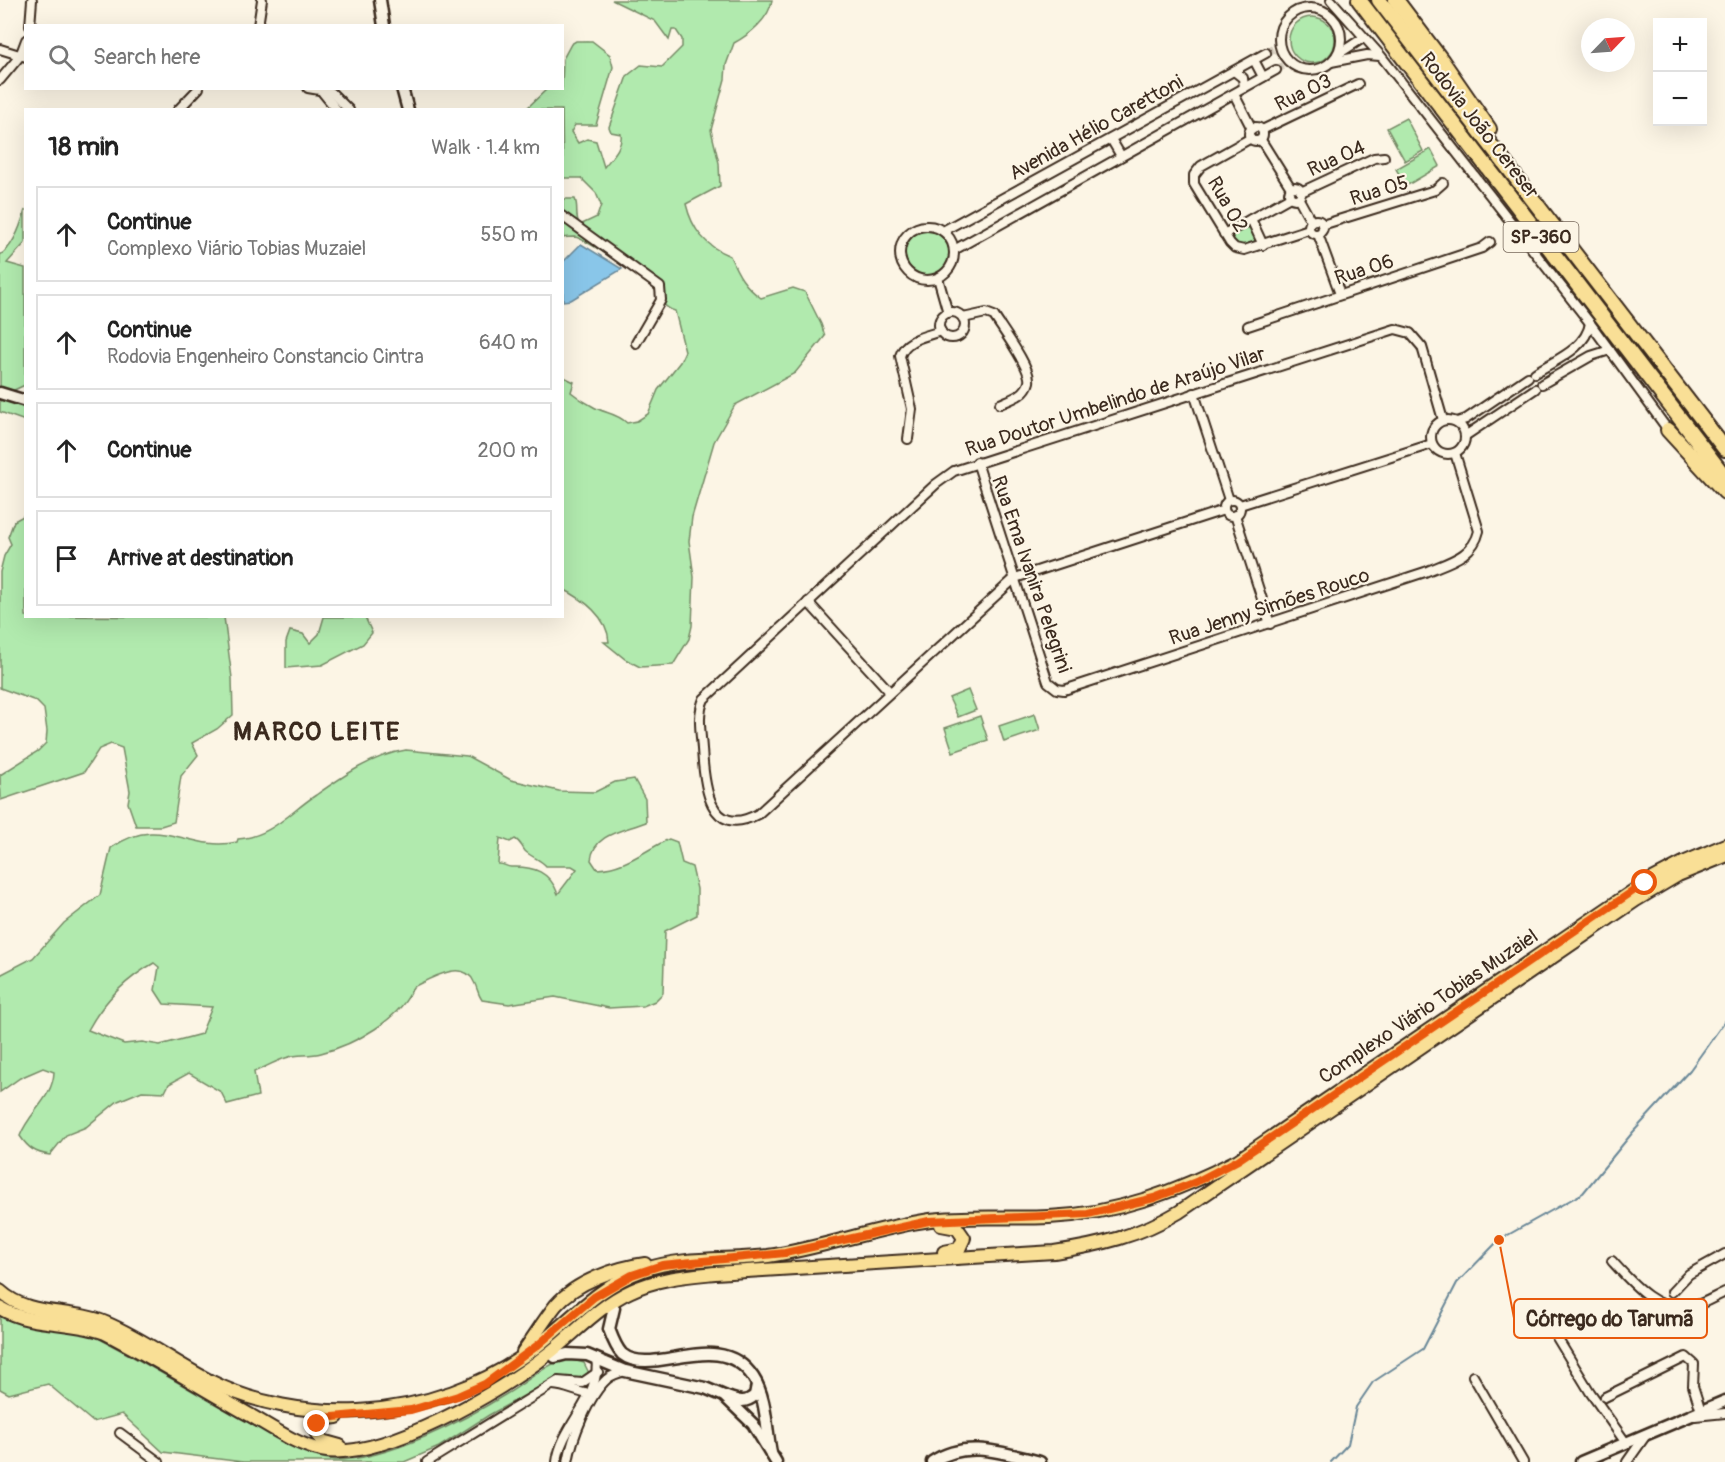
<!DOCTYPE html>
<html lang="en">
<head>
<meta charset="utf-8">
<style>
  :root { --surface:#fff; --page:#f6f6f6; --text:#222; --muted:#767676; --line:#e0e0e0 }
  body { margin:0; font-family:Pangolin,sans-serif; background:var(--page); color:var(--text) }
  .controls { position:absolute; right:18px; top:18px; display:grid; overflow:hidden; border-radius:0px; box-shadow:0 6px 24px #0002 }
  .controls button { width:54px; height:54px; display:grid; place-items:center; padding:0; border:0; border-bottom:2px solid var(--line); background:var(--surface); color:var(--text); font:30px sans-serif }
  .compass { position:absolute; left:1581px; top:18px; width:54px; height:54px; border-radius:50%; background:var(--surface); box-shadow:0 6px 24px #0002; rotate:65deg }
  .stop { position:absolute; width:18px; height:18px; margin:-14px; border:4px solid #ea580c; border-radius:50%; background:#fff }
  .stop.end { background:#ea580c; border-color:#fff; box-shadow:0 2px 6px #0008 }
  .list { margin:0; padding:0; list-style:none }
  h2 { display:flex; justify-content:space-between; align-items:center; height:78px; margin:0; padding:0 24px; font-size:26px }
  h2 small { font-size:20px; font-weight:400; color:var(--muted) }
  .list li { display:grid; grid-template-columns:39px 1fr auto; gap:18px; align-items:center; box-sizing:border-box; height:96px; margin:0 12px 12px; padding:0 12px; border:2px solid var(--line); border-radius:0px }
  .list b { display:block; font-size:22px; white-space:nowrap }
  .list p { margin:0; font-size:20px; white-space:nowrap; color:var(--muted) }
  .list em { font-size:20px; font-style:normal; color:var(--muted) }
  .icon { flex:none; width:33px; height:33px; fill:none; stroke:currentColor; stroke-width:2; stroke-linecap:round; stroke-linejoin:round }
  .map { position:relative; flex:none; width:1725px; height:1462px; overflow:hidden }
  .search { position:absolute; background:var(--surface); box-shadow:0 6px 24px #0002; left:24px; top:24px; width:540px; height:66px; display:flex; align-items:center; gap:15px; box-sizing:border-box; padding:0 21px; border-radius:0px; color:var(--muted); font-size:22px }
  .panel { position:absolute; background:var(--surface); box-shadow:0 6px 24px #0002; left:24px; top:108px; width:540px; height:510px; border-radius:0px }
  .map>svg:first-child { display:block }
  .green { fill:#b1eaae; stroke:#768a66; stroke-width:1.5; fill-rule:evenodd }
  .water { fill:#89c6e9; stroke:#6a8898; stroke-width:1.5 }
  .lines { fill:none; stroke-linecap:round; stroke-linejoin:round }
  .stream { stroke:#6a8898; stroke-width:2 }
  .street-tunnel { stroke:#d5ccbd; stroke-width:8; stroke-dasharray:8 4; stroke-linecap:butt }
  .street-casing { stroke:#3b2a1e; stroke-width:12 }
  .secondary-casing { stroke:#3b2a1e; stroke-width:15 }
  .primary-casing { stroke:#3b2a1e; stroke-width:16 }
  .highway-casing { stroke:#3b2a1e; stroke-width:18 }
  .street { stroke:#fcf5e5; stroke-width:8 }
  .secondary { stroke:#fcf5e5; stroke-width:10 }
  .primary { stroke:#f9df96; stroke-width:12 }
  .highway { stroke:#f9df96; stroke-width:14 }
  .route { stroke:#ea580c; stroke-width:8 }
  .labels { text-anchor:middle; stroke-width:4.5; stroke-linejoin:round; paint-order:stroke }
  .shield { fill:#fcf5e5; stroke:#75675a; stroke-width:1.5 }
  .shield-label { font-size:18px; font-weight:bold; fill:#3b2a1e }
  .street-label { font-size:20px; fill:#3b2a1e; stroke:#fcf5e5 }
  .district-label { font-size:26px; font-weight:bold; letter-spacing:1.5px; fill:#3b2a1e; stroke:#fcf5e5 }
  .leader { fill:none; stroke:#e8590c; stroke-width:2 }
  .callout-dot { fill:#e8590c; stroke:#fcf5e5; stroke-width:2 }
  .callout { fill:#fcf5e5; stroke:#e8590c; stroke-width:2 }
  .callout-label { font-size:21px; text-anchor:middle; font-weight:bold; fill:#3b2a1e }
</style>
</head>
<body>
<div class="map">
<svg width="1725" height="1462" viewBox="0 0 1725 1462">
  <rect width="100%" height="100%" fill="#fcf5e5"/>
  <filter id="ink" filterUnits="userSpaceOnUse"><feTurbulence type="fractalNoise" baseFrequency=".0167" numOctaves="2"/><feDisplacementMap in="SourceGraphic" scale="12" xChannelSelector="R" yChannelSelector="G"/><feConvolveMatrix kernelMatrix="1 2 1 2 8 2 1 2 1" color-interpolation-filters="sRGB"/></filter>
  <g filter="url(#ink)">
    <g class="green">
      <path d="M612,0h160c-2,18 -23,35 -38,43l-8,22 -1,14 -14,51 8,33 1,23 -34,18c6,25 19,42 44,52 8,18 14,30 31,42l32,-10 12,4 16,32 4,12 -30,37 -60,32 -21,37 -22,75 -3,24 5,36 -2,49 -3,13 -16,26 -33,2 -15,-8 -21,-17h5c-1,-25 -26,-43 -46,-53l-1,-213 12,6 -3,10c6,5 13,10 21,14 13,8 23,6 35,17l10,-2 11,-7 10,-24 22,-28 5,-11 -10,-40c-12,-3 -16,-14 -21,-23 -3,-7 -71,-50 -79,-51 -4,0 -8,0 -12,1v-39h12c4,9 -1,18 5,26l17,-8 4,-12 -5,-12 -15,-15h-18l-1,-68h-37l22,-21 15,-1 1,-29 8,-15 5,-3h16l18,14 3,12 -17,58h-21l-4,7 7,11 9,-4 9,2 8,26c8,-10 19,-20 17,-33l-10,-2 -2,-5 18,-51 14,-11 21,2 20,-20v-8l-6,-9h-4l-3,10 -14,-19z"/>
      <circle cx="1312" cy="40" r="23"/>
      <path d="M1406,118l17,33 -18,10 -18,-33z"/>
      <path d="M1431,149l9,17 -34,20 -10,-17z"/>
      <path d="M25,210v33l-18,20 18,5v117l-13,6 13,13v17l-25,-9v-157c13,-8 21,-30 25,-45z"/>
      <path d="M1250,227l7,17 -18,3 -8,-11z"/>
      <circle cx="927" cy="253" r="22"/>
      <path d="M25,515l1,101 198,1 8,61 1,37 -16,14 -25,14 6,12 -17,21 -7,46 -13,4h-25l-8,-23 2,-12 -8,-43 -11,-4 -12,5 -15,23 -83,28 -1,-25 38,-24 8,-8 1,-12 -3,-22 -8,-8 -36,-13v-116l4,-16 7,-12 -3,-7 6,-16z"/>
      <path d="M324,617h41l7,16 -9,11 -41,21 -36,3v-26l4,-11 13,3 7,9 9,-9z"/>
      <path d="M968,690l8,20 -18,7 -9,-19z"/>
      <path d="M1035,714l5,16 -36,12 -5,-16z"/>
      <path d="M980,716l8,24 -35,12 -8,-24z"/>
      <path d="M406,750l61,6 44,24 48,11 36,1 20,-10 19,-3 11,20 1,23c-22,9 -52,11 -55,38l6,9c29,-1 48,-19 72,-30l8,3 5,21 10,4 5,22v26l-32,16 -2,62 -8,8 -12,5 -34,2 -54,-11 -46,7 -27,-4c-5,-7 -4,-11 -8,-18 -11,-24 -44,-3 -61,5 -12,32 -59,58 -92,66 -11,3 -24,1 -32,4 -12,3 -23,10 -35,15l4,24 -31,8 -6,-12 -32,-19 -20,11 -4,8 -23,-1 -24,10 -32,26 -20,8 -16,20c-15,-2 -22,-7 -30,-19 9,-24 33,-38 34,-64l-11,-4 -23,10 -20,14v-117l33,-17 31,-35 36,-28 11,-47c50,-36 77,5 126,-6l1,-3c33,-2 52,-27 78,-44 27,-19 57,-40 90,-45zM500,838l10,4 5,-3c6,3 6,7 10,12 6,6 15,8 21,15h26l5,3 -19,25c-8,-22 -24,-28 -47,-27 -5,0 -8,-4 -13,-3zM154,963l5,4 -4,23 9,14 48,3 -11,27 -41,11 -18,-3 -18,2 -36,-14c15,-28 38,-51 66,-67z"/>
      <path d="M0,1315c28,16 64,6 92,20 62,31 119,69 180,100 18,9 42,24 63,25 53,0 128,-39 173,-67 14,-8 39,-29 54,-33 7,-2 16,1 22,3l5,10c-9,9 -23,4 -35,6l-65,36 -50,32 -35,15h-161l-80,-10 -41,-38 -29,8 -45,-38 -39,10 -9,-5z"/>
    </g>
    <path class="water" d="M581,244l41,25 -51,31 -8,1v-39z"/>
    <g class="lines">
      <path class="stream" d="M1331,1462l17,-18 8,-37 17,-25 50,-33 34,-66 42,-43 84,-47 50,-61 57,-62 35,-49"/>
      <g class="street-tunnel">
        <path d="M1266,53l9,-5"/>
        <path d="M1276,70l9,-5"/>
      </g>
      <g class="street-casing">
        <g id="street">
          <path d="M1331,0l50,56 209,267 78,107"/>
          <circle cx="1310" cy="39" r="31"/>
          <path d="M30,26l2,-26"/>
          <path d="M258,26l4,-26"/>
          <path d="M0,49l26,8"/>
          <path d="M1337,55l26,-17"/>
          <path d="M1254,60l9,17"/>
          <path d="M1331,62l36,-7 13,1"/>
          <path d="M1234,71l9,7 1,10"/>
          <path d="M0,80l20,-24 6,-16"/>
          <path d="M308,88l23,4 18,18"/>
          <path d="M323,93l14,17"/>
          <path d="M1234,94l18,35"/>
          <path d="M178,110l21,-22"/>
          <circle cx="1256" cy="134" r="7"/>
          <path d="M1262,130l96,-46"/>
          <path d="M1251,138l-50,28 -7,9v9l36,59 5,5 9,2 65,-21"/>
          <path d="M1111,139l10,17"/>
          <path d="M1261,140l30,48"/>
          <circle cx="1295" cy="193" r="6"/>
          <path d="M1301,192l73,-34 10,-1"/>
          <path d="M1299,199l12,22"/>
          <path d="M562,216l98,71 1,13 -25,43"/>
          <path d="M1251,219l12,26"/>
          <circle cx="1316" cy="227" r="7"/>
          <path d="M1322,225l113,-35 8,-7"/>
          <circle cx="927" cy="253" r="27"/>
          <path d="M943,231l323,-178"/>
          <path d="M1224,234l66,-37"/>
          <path d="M1318,234l22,60"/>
          <path d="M954,250l322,-180"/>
          <path d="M938,278l10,35"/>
          <circle cx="952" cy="325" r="13"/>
          <path d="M963,318l23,-5 8,3c8,13 38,53 35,66 -3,13 -18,17 -29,22"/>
          <path d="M1248,326l234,-78 8,-6"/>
          <path d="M1535,373c20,-13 51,-24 55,-50"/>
          <path d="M1542,384l49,-28 19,-6"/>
          <path d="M1194,393l35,107"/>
          <circle cx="1448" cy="437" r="17"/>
          <path d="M1457,422l9,-3 62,-42"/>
          <path d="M1465,436l70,-47"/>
          <path d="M908,439l4,-30 -12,-53c5,-17 26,-20 41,-25"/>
          <path d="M977,462l71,220 9,7 7,1 361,-118c23,-10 48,-15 54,-41l-24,-78"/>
          <circle cx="1232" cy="508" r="8"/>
          <path d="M1240,505l192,-61"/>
          <path d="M1224,510l-209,68 -257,236c-49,26 -54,-29 -56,-65 -1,-16 -5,-34 2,-50l232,-215 18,-13 441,-142 15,4 12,14 21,73"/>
          <path d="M1235,515l35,109"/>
          <path d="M808,602l82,90"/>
          <path d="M1612,1261c19,21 46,53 78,46 12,-2 24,-10 35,-15"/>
          <path d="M1672,1292l17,-18 36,-20"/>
          <path d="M1562,1303l-8,16 2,17 34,56 36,51"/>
          <path d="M1473,1376l50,86"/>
          <path d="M553,1385c15,1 24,8 38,9"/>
          <path d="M1605,1397l81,-40 8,7 -1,22 8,25"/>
          <path d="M1695,1416l30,-3"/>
          <path d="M120,1433l39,29"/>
          <path d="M427,1462l131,-81 24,2 16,-11"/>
          <path d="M557,1462c4,-37 46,-67 39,-104"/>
          <path d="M568,1462c4,-24 21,-67 39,-83 5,-4 11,-6 18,-8"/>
          <path d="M1627,1462l19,-27"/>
        </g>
      </g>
      <g class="secondary-casing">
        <g id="secondary">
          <path d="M380,0l4,26"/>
          <path d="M402,88l6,22"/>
          <path d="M0,393l26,8"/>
          <path d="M614,1308l-5,21c3,8 7,19 13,25 31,25 97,-28 131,23 14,21 13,52 18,76"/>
          <path d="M555,1357l12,-3 20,1 38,16 80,17 19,8 29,28 23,38"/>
          <path d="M727,1397c11,4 19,7 28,-2l2,-10"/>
          <path d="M932,1462c34,-23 71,-9 108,0"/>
          <path d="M1581,1462l144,-61"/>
        </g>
      </g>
      <g class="primary-casing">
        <g id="primary">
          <path d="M941,1225l16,3 7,10 -5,11 -15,3"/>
          <path d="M0,1291c29,27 71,17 106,32 36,15 69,40 104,58 45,23 98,32 148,30 64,-3 127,-25 178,-64 35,-28 64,-62 107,-77 41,-14 83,-9 125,-14 55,-8 107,-28 162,-36 40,-5 79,-1 119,-3 68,-3 129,-26 189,-57l407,-277 38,-20 42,-18"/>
          <path d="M0,1308c32,19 71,12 105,25 49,25 95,54 143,81 23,13 47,30 73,36 60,12 181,-59 227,-96 27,-21 52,-49 83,-63 27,-13 55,-15 84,-18l339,-21c46,-7 85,-16 125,-40l457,-312 42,-25 47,-19"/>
          <path d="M523,1352c11,-15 21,-32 33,-47 20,-23 59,-37 89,-41"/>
          <path d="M337,1417l-17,2 -4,13 6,9 18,5"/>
        </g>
      </g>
      <g class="highway-casing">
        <g id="highway">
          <path d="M1359,0l366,477"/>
          <path d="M1379,0l346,449"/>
          <path d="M1396,0l46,61 47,68"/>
          <path d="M1668,430l57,62"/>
        </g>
      </g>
      <use href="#street" class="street"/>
      <use href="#secondary" class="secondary"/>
      <use href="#primary" class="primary"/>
      <use href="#highway" class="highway"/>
    </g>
  </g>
  <g class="lines" filter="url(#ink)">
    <path class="route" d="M317,1424l5,-6 89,-8 47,-14 27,-12 53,-39 56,-48 38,-22 30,-10 123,-12 144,-32 159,-7 66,-16 42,-16 42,-22 407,-277"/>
  </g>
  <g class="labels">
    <rect class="shield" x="1503.5" y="222" width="75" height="30" rx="4.5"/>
    <g class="shield-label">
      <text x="1541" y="243">SP-360</text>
    </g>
    <g class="street-label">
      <text transform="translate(1303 92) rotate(-26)" y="7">Rua 03</text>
      <text transform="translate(1480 125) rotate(52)" y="7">Rodovia João Cereser</text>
      <text transform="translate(1096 127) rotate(-29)" y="7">Avenida Hélio Carettoni</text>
      <text transform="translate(1336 158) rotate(-24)" y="7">Rua 04</text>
      <text transform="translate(1379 190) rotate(-17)" y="7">Rua 05</text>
      <text transform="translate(1228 204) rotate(60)" y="7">Rua 02</text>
      <text transform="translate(1364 269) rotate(-18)" y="7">Rua 06</text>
      <text transform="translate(1115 401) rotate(-18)" y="7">Rua Doutor Umbelindo de Araújo Vilar</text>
      <text transform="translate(1032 574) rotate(71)" y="7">Rua Ema Ivanira Pelegrini</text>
      <text transform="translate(1269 606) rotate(-18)" y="7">Rua Jenny Simões Rouco</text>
      <text transform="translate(1428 1006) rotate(-34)" y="7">Complexo Viário Tobias Muzaiel</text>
    </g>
    <g class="district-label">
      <text x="317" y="740">MARCO LEITE</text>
    </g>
  </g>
  <path class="leader" d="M1499 1240L1514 1318"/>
  <circle class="callout-dot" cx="1499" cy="1240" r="6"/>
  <rect class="callout" x="1514" y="1299" width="193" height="39" rx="6"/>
  <g class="callout-label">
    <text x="1610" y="1326">Córrego do Tarumã</text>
  </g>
</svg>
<div class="controls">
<button>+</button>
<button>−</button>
</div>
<svg class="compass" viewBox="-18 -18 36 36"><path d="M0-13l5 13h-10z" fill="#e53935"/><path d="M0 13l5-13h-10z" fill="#767676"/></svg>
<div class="stop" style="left:1645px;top:883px"></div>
<div class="stop end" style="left:317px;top:1424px"></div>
<div class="search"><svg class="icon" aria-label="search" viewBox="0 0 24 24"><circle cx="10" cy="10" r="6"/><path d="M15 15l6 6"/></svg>Search here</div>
<section class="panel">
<h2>18 min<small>Walk · 1.4 km</small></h2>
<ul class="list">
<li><svg class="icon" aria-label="ahead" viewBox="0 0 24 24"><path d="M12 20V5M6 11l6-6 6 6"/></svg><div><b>Continue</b><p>Complexo Viário Tobias Muzaiel</p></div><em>550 m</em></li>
<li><svg class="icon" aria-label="ahead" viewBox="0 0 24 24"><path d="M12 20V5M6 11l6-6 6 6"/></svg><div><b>Continue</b><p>Rodovia Engenheiro Constancio Cintra</p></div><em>640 m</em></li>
<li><svg class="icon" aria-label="ahead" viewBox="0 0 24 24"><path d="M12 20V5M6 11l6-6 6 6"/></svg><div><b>Continue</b></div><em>200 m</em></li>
<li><svg class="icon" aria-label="arrive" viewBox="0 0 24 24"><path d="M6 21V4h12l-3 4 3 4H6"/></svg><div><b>Arrive at destination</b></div></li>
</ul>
</section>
</div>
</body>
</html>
